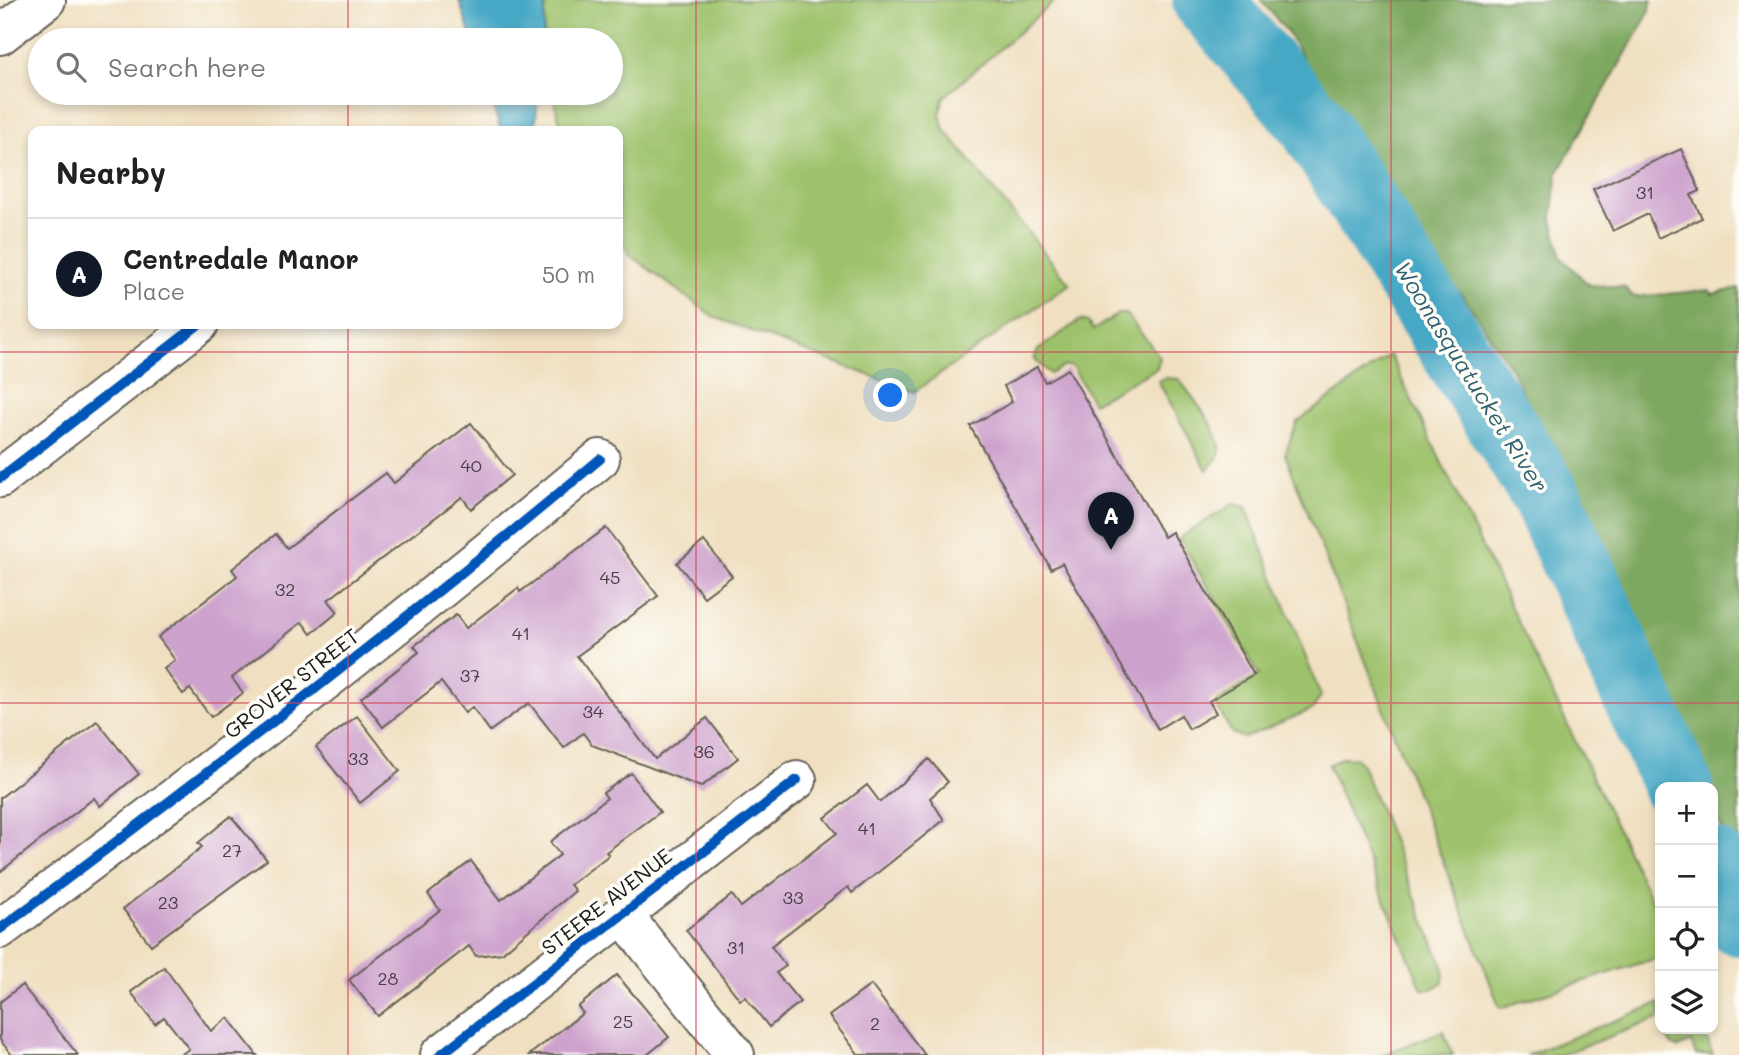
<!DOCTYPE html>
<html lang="en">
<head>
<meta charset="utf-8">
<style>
  :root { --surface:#fff; --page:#f6f6f6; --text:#222; --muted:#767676; --line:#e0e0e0; --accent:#111827 }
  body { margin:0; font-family:Mali,sans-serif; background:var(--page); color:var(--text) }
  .controls { position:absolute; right:21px; bottom:21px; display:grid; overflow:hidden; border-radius:14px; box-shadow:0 4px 10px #0003 }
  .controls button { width:63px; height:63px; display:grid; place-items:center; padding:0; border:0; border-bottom:2px solid var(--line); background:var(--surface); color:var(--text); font:35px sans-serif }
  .you { position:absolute; left:891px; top:396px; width:24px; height:24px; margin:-18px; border:5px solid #fff; border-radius:50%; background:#1a73e8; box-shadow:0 0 0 10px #1a73e833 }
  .badge { display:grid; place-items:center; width:46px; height:46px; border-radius:50%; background:var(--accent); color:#fff; font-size:23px; font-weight:700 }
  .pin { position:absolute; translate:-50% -58px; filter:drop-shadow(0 2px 4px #0008) }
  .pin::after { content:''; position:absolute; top:37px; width:24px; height:21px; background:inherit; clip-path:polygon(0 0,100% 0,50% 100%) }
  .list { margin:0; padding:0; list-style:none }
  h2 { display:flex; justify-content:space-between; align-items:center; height:91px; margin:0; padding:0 28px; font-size:30px }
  h2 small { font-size:23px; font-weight:400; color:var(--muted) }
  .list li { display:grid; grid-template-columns:46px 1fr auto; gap:21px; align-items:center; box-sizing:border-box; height:112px; padding:0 28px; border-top:2px solid var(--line) }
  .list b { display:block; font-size:26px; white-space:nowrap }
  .list p { margin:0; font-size:23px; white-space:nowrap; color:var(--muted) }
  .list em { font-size:23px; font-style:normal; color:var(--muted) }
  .icon { flex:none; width:38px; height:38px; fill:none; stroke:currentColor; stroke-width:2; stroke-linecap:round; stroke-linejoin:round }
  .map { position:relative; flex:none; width:1739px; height:1055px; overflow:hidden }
  .search { position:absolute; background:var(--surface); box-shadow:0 4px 10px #0003; left:28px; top:28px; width:595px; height:77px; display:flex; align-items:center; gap:18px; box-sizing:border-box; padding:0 24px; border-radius:38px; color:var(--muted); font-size:26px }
  .panel { position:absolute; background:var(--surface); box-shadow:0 4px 10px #0003; left:28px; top:126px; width:595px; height:203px; border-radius:14px }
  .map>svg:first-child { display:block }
  .green { fill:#9ec26c; stroke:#5d6f44; stroke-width:2 }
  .forest { fill:#7ea860; stroke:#4d623e; stroke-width:2 }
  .water { fill:#46a8c5; stroke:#316270; stroke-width:2 }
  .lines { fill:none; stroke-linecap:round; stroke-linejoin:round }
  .river { stroke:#46a8c5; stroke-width:70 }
  .building { fill:#cda2cd }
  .minor-casing { stroke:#666156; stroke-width:42 }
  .minor { stroke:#fff; stroke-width:38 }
  .cycleway-casing { stroke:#fdfcf7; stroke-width:15 }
  .cycleway { stroke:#0057b8; stroke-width:10 }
  .grid { fill:none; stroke:#d1495b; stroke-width:2; stroke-opacity:0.55 }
  .labels { text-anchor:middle; stroke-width:7; stroke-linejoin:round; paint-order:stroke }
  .number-label { font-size:18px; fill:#483e48 }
  .street-label { font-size:21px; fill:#1c1c1c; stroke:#fdfcf7 }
  .water-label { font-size:23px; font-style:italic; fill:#316270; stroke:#fdfcf7 }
</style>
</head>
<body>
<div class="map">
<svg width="1739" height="1055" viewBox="0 0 1739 1055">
  <rect width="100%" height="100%" fill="#fdfcf7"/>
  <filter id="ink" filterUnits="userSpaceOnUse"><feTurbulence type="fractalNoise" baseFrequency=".0143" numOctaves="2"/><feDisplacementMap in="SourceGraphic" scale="14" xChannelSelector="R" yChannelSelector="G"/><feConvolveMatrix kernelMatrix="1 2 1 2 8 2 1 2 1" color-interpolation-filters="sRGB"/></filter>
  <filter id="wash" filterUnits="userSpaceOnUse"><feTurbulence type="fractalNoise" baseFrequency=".00686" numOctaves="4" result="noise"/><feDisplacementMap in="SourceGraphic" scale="28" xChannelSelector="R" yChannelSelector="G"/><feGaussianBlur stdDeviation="1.57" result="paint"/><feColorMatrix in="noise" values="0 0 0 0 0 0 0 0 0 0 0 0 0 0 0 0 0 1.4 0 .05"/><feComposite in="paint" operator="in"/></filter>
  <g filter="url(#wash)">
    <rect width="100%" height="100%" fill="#f0e0c1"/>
    <g class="green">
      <path d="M546,0h510l-113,98 -3,18 5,14 125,154 -156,108 -200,-75 -83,-61 -13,-19v-106h-56l-10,-38h59v-53h-68z"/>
      <path d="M1118,314h8l34,43 -3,11 -64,35 -21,-37h-8l-14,8 -16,-15 4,-9 42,-30 8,2 5,8z"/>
      <path d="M1390,355l270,563v39l-160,51 -215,-554 12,-32z"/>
      <path d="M1164,378l15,1c11,16 43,53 41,72 -1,8 -8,13 -13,19l-49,-89z"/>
      <path d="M1233,504l13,3 75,189 -8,13 -69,29 -12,-5 -17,-30 44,-28 -80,-137z"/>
      <path d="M1343,757l13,1 7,9 81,203 -1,12 -11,7h-10l-94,-224z"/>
      <path d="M1660,1003v15l-100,37h-33z"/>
      <path d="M1664,1029h39l10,26h-17l-5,-13 -13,6 -8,-5z"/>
      <path d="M1443,1031l10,24h-72z"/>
    </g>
    <path class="forest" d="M1261,0h391l-3,13 -91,159 -6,46 9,39 28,28 35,2 10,10 76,-7 2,4 27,-6v571l-26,-47v-25h-13l-49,-122 -139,-295 -47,-71 -28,-33 -113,-171 -36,-62z"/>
    <g class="water">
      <path d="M459,0h87l-3,40h-71z"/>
      <path d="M489,93h49l-3,38h-34z"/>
    </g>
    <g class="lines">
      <g class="river">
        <path d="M1207,0l103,120 235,374 133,293"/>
        <path d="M1713,863l26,58"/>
      </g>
    </g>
    <g id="blocks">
      <g class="building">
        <path d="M1681,149l19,42 -9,4 11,23 -44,20 -10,-24 -35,17 -20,-42z"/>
        <path d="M1037,367l8,15 23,-13 96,168 8,-5 82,143 -45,26 7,12 -27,16 -8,-14 -23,14 -96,-166 -11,6 -81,-143 42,-24 -8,-16z"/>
        <path d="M471,423l41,52 -41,34 -9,-12 -134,103 10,12 -27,22 -9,-12 -70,56 11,15 -32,24 -21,-28 -7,5 -19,-25 11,-9 -17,-23 79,-61 -5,-7 44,-35 11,14 99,-75 8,10z"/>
        <path d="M606,528l52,68 -81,60 78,103 52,-41 31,40 -37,29 -109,-42 -9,-12 -19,15 -35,-45 -39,28 -18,-24 -7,6 -24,-31 -58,45 -22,-29 58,-46 -5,-6 42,-31 10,13 52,-40 2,4z"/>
        <path d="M704,541l28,35 -28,21 -27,-34z"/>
        <path d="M357,716l43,55 -40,32 -44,-56z"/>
        <path d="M97,721l42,53 -39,32 -6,-8 -94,74v-74z"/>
        <path d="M929,759l19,23 -18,16 14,22 -92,73 -4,-6 -77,59 15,20 -10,7 24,29 -31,25 -24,-30 -5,3 -54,-70 46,-35 9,12 96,-74 -12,-15 42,-33 13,17z"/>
        <path d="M631,773l29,39 -54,40 3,3 -39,30 5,6 -73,62 -26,3 -7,-10 -91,70 -29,-36 91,-70 -12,-16 43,-33 30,39 59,-45 -10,-13 57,-44 -4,-5z"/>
        <path d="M231,816l36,44 -116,85 -28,-36 79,-62 -4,-4z"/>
        <path d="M164,967l47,64 17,-13 29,37h-77l9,-6 -25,-32 -9,7 -24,-32z"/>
        <path d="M617,975l52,62 -22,18h-118l54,-42 -5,-6z"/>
        <path d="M22,985l56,70h-66l-12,-15v-38z"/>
        <path d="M871,985l54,70h-66l-30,-39z"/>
      </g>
    </g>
  </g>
  <g filter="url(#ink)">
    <use href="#blocks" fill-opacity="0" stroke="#666156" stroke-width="2"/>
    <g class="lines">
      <g class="minor-casing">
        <g id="minor">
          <path d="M0,35l46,-35"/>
          <path d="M0,478l199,-154"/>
          <path d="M623,915l112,140"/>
          <path d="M0,929c204,-152 405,-307 600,-470"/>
          <path d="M440,1055l357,-275"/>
        </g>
      </g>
      <use href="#minor" class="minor"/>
      <g class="cycleway-casing">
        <g id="cycleway">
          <path d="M0,478l199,-154"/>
          <path d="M0,929c204,-152 405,-307 600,-470"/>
          <path d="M440,1055l357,-275"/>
        </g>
      </g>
      <use href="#cycleway" class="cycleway"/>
    </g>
  </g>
  <path class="grid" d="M348,0v40M696,0v1055M1043,0v1055M1391,0v1055M348,93v38M348,324v731M0,352h1739M0,703h1739"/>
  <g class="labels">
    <g class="number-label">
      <text x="1645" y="199">31</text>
      <text x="471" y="472">40</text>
      <text x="610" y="584">45</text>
      <text x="285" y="596">32</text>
      <text x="521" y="640">41</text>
      <text x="470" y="682">37</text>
      <text x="593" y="718">34</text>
      <text x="704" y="758">36</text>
      <text x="358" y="765">33</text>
      <text x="867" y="835">41</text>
      <text x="232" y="857">27</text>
      <text x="793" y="904">33</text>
      <text x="168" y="909">23</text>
      <text x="736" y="954">31</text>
      <text x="388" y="985">28</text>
      <text x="623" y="1028">25</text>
      <text x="875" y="1030">2</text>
    </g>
    <g class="street-label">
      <text transform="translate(292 684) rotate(-38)" y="7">GROVER STREET</text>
      <text transform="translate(607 902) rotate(-38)" y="7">STEERE AVENUE</text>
    </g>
    <g class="water-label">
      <text transform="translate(1471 377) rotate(58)" y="8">Woonasquatucket River</text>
    </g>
  </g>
</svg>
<div class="controls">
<button>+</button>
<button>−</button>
<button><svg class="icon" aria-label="locate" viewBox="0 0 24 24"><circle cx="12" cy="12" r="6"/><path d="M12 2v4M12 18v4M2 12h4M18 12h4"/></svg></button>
<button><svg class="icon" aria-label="layers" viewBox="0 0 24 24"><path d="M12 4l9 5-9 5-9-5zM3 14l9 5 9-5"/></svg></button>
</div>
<div class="you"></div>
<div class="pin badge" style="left:1111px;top:550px">A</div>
<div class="search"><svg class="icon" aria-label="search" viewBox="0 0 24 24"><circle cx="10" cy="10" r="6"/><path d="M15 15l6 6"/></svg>Search here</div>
<section class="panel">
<h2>Nearby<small></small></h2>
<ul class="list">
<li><span class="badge">A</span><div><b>Centredale Manor</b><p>Place</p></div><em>50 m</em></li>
</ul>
</section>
</div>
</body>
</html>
